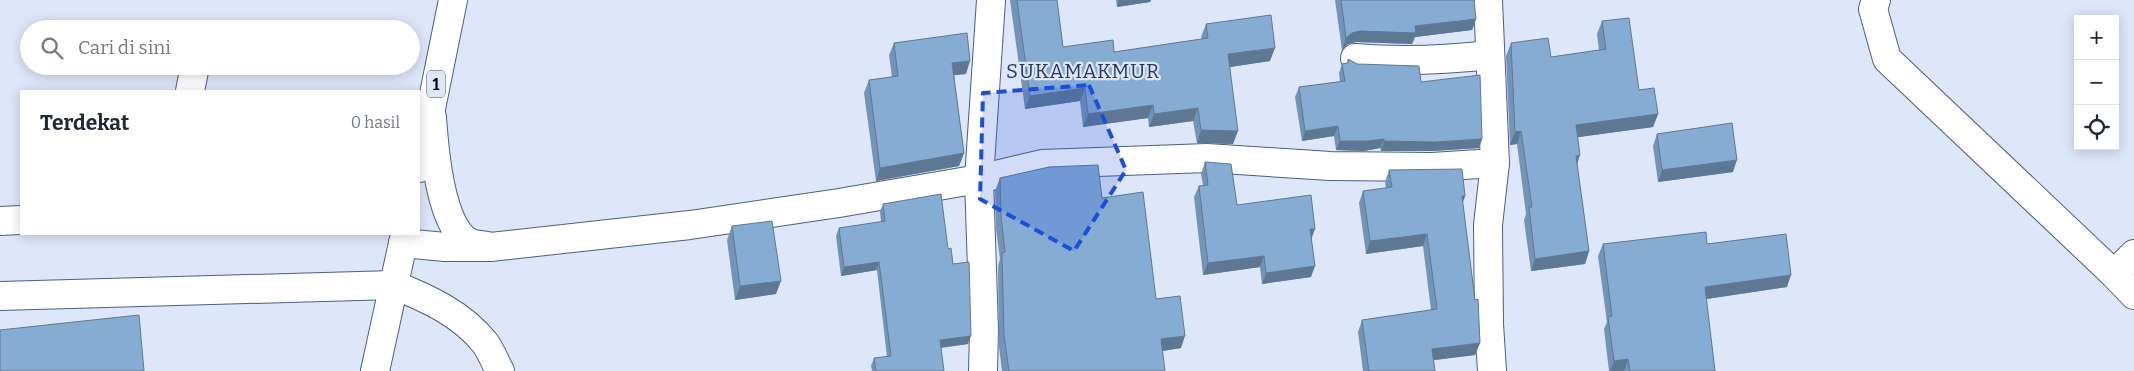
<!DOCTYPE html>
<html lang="id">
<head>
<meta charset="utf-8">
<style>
  :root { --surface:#fff; --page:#f2f2f3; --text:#1f2937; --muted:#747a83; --line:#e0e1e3 }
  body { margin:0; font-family:Bitter,serif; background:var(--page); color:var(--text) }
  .controls { position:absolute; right:15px; top:15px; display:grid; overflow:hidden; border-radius:0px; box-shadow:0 2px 12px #0003 }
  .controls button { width:45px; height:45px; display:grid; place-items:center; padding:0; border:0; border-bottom:1px solid var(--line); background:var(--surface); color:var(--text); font:25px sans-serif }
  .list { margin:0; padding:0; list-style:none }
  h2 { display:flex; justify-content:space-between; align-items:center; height:65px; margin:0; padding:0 20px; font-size:21px }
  h2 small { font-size:16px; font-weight:400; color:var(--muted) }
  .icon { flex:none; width:28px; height:28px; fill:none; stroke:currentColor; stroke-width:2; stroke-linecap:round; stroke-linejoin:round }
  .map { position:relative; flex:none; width:2134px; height:371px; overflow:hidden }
  .search { position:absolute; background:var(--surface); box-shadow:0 2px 12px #0003; left:20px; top:20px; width:400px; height:55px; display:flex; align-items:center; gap:12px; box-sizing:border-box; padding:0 18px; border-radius:28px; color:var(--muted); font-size:19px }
  .panel { position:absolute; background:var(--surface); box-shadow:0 2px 12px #0003; left:20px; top:90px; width:400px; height:145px; border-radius:0px }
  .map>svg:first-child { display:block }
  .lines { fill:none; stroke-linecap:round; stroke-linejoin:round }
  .minor-casing { stroke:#4e5d88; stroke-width:30 }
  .major-casing { stroke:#4e5d88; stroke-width:30 }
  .minor { stroke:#fff; stroke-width:28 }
  .major { stroke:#fff; stroke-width:28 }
  .wall { fill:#7394b6 }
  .shaded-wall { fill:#5e7894 }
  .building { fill:#86acd4; stroke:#5e7894 }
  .marked { fill:#1d4ed8; fill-opacity:0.2; stroke:#1d4ed8; stroke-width:4; stroke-dasharray:10 6; stroke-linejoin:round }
  .labels { text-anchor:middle; stroke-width:4.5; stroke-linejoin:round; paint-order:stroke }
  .shield { fill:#dee6fa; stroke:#474c5d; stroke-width:1 }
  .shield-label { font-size:16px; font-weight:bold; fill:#060a1a }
  .quarter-label { font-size:20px; letter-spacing:1px; fill:#2a375e; stroke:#dee6fa }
</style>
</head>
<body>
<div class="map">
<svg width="2134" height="371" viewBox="0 0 2134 371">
  <rect width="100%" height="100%" fill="#dee6fa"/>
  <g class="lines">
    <g class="minor-casing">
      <g id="minor">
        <path d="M1488,0l7,163 -7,62 1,99 3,47"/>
        <path d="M1876,0l-3,9 14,50 227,215 20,21"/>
        <path d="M1355,58c46,4 90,2 135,-3"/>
        <path d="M190,91l5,-25"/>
        <path d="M432,117c2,29 8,114 39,126 5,2 11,2 16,3"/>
        <path d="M0,221l21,-1"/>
        <path d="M403,243l42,4h46l199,-22 149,-22 140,-24 63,-15 165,-6 123,8 102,1 63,-4"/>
        <path d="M2114,274l20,-20"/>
        <path d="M0,296l394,-11c33,13 68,29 91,58 6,8 10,19 15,28"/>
        <path d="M983,371l1,-41 -5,-151 12,-179"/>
      </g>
    </g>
    <g class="major-casing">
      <g id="major">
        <path d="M419,168l34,-168"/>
        <path d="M375,371l30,-137"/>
      </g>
    </g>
    <use href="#minor" class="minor"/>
    <use href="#major" class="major"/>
  </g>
  <g class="wall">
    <path d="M1010,0h47l6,47 51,5 88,-13 -1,-2 5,-13 64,37 -40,6 3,77 -36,-1 -4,-22 -44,6 -1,-9 -65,9 -3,-26 -55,8z"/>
    <path d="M1116,0h35l-1,2 -33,5z"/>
    <path d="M1335,0h140l-1,2 2,17 -4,11 -57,7 -3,7 -56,-2 -8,2 -6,6z"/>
    <path d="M1602,21l37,69 19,24 -5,13 -75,10 -1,26 12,88 -4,13 -54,7 -7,-51 2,-6 -9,-70 -7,1 -4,-89 5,-13 40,14 48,-7 -2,-16z"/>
    <path d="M894,43l72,31 -12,1 10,78 -5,13 -83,15 -12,-88 5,-13 23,-3 -3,-22z"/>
    <path d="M1348,59l9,5 64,18 61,57 -3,9 -47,3h-51l-1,-3 -16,3 -28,-1 -2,-14 -32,5 -7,-44 4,-10 41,-5 -1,-9 3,-9 5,-1z"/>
    <path d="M1657,134l76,38 -75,10 -5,-36z"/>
    <path d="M1205,162l32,43 75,34 -1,38 -49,7 -2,-17 -57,8 -9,-78 5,-11 4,-1 -2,-11z"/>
    <path d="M1389,170l76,26 -3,7 18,140 -5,12 -42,5 2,11h-72l-5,-39 4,-12 69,-10 -8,-64 -57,8 -7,-51 4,-12 23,-3 -1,-6z"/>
    <path d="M1000,178l102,20 54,101 25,49 -19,3 3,20h-163l-3,-24 -1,-81 2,-7 -4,-30 -1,-38z"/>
    <path d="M883,204l65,45 5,15 15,80 -27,4 3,23h-72l-1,-5 3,-8 13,-1 -10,-87 -36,6 -5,-40 3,-8 42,-6 -1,-10z"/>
    <path d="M732,226l44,68 -41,6 -8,-60z"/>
    <path d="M1603,244h104l80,43 -81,12 9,72h-106l-5,-42 3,-7 -9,-66z"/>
  </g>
  <g class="shaded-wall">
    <path d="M1119,0h32l-1,2 -33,5z"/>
    <path d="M1476,19l-4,11 -57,7 -3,7 -56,-2 -8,2 -6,6 4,-12 6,-5 8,-2 55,-5z"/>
    <path d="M1275,48l-5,13 -47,7 5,-14z"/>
    <path d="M970,61l-4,13 -19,2 5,-13z"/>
    <path d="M1085,88l-5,13 -55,8 5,-13z"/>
    <path d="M1153,105l-5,13 -65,9 5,-13z"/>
    <path d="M1198,108l-5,13 -44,6 5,-13z"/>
    <path d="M1658,114l-5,13 -81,11 4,-13z"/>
    <path d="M1338,126l-4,10 -32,5 3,-10z"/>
    <path d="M1201,130l37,1 -5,13 -36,-1z"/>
    <path d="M1521,131l-4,13 -7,1 5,-13z"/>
    <path d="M1384,139l-4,9 -16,3 -28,-1 4,-9z"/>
    <path d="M1482,139l-3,9 -47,3h-51l3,-10z"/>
    <path d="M964,153l-5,13 -83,15 4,-13z"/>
    <path d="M1580,155l-4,13v-12z"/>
    <path d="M1737,160l-4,12 -75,10 4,-12z"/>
    <path d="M1462,196h3l-4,12z"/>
    <path d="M1310,229h5l-4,11z"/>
    <path d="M1427,234l-4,12 -57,8 4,-13z"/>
    <path d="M1589,251l-4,13 -54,7 4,-12z"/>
    <path d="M1264,256l-4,11 -57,8 5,-12z"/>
    <path d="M879,262l-2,8 -36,6 3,-9z"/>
    <path d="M1315,266l-4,11 -49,7 4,-11z"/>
    <path d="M1791,275l-4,12 -87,13 5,-13z"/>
    <path d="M781,281l-5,13 -41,6 5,-14z"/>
    <path d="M971,336l-3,8 -31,4 3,-8z"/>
    <path d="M1185,336l-4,12 -25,4 5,-13z"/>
    <path d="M1480,343l-5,12 -48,6 5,-12z"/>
    <path d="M1628,359l-4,12h-14l4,-10z"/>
  </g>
  <g class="building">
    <path d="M1017,0h40l6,47 50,-7 1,12 94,-14 -2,-14 65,-9 4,33 -47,6 10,77 -37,-1 -3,-22 -44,6 -1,-9 -65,9 -3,-26 -55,8z"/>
    <path d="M1341,0h133l2,19 -61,7 1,7 -56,-2 -8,2 -6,5z"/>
    <path d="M1629,18l10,72 15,-2 4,26 -82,11 4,30 -4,1 13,95 -54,8 -6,-52h3l-11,-76 -6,1 -4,-89 37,-5 3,19 55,-8 -4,-28z"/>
    <path d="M967,33l3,28 -18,2 12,90 -84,15 -11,-88 29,-4 -4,-33z"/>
    <path d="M1348,59l9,5 62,2 2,16 59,-7 2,64 -47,3 -51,-1v-2l-16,2h-28l-2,-15 -33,5 -6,-44 46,-6 -3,-17 6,-1z"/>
    <path d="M1732,123l5,37 -75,10 -5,-36z"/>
    <path d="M1205,162l26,2 6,41 74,-10 4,34h-5l5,37 -49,7 -2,-17 -56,7 -9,-77 9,-1z"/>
    <path d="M1098,165l4,33 41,-6 13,107 24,-3 5,40 -24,3 4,32h-156l-5,-36 -2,-82 3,-1 -4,-36 -1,-38 49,-11z"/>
    <path d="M1462,169l3,27h-3l13,104 3,-1 2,44 -48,6 3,22h-66l-7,-51 75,-11 -10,-75 -57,7 -7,-50 29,-4 -3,-17z"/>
    <path d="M941,194l7,55 3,-1 2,16 16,-2 2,74 -31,4 4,31h-68l-2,-13 17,-2 -12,-94 -35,5 -5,-39 46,-7 -2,-17z"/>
    <path d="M772,221l9,60 -41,5 -8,-60z"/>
    <path d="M1706,232l1,12 79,-10 5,41 -86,12 10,84h-85l-2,-12 -14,2 -6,-44 4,-1 -9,-72z"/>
    <path d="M139,315l5,56h-144v-41z"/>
  </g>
  <path class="marked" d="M1089,85l37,85 -52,81 -94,-52 3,-106z"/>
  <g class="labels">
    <rect class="shield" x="427" y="70.5" width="18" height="27" rx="4"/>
    <g class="shield-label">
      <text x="436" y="90">1</text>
    </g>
    <g class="quarter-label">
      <text x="1083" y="78">SUKAMAKMUR</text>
    </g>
  </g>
</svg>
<div class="controls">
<button>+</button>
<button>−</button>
<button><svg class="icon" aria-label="locate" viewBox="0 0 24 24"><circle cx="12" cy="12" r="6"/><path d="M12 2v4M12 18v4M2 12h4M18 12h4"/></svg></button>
</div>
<div class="search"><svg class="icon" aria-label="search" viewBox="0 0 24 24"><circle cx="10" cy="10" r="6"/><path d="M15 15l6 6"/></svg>Cari di sini</div>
<section class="panel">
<h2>Terdekat<small>0 hasil</small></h2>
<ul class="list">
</ul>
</section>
</div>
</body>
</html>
